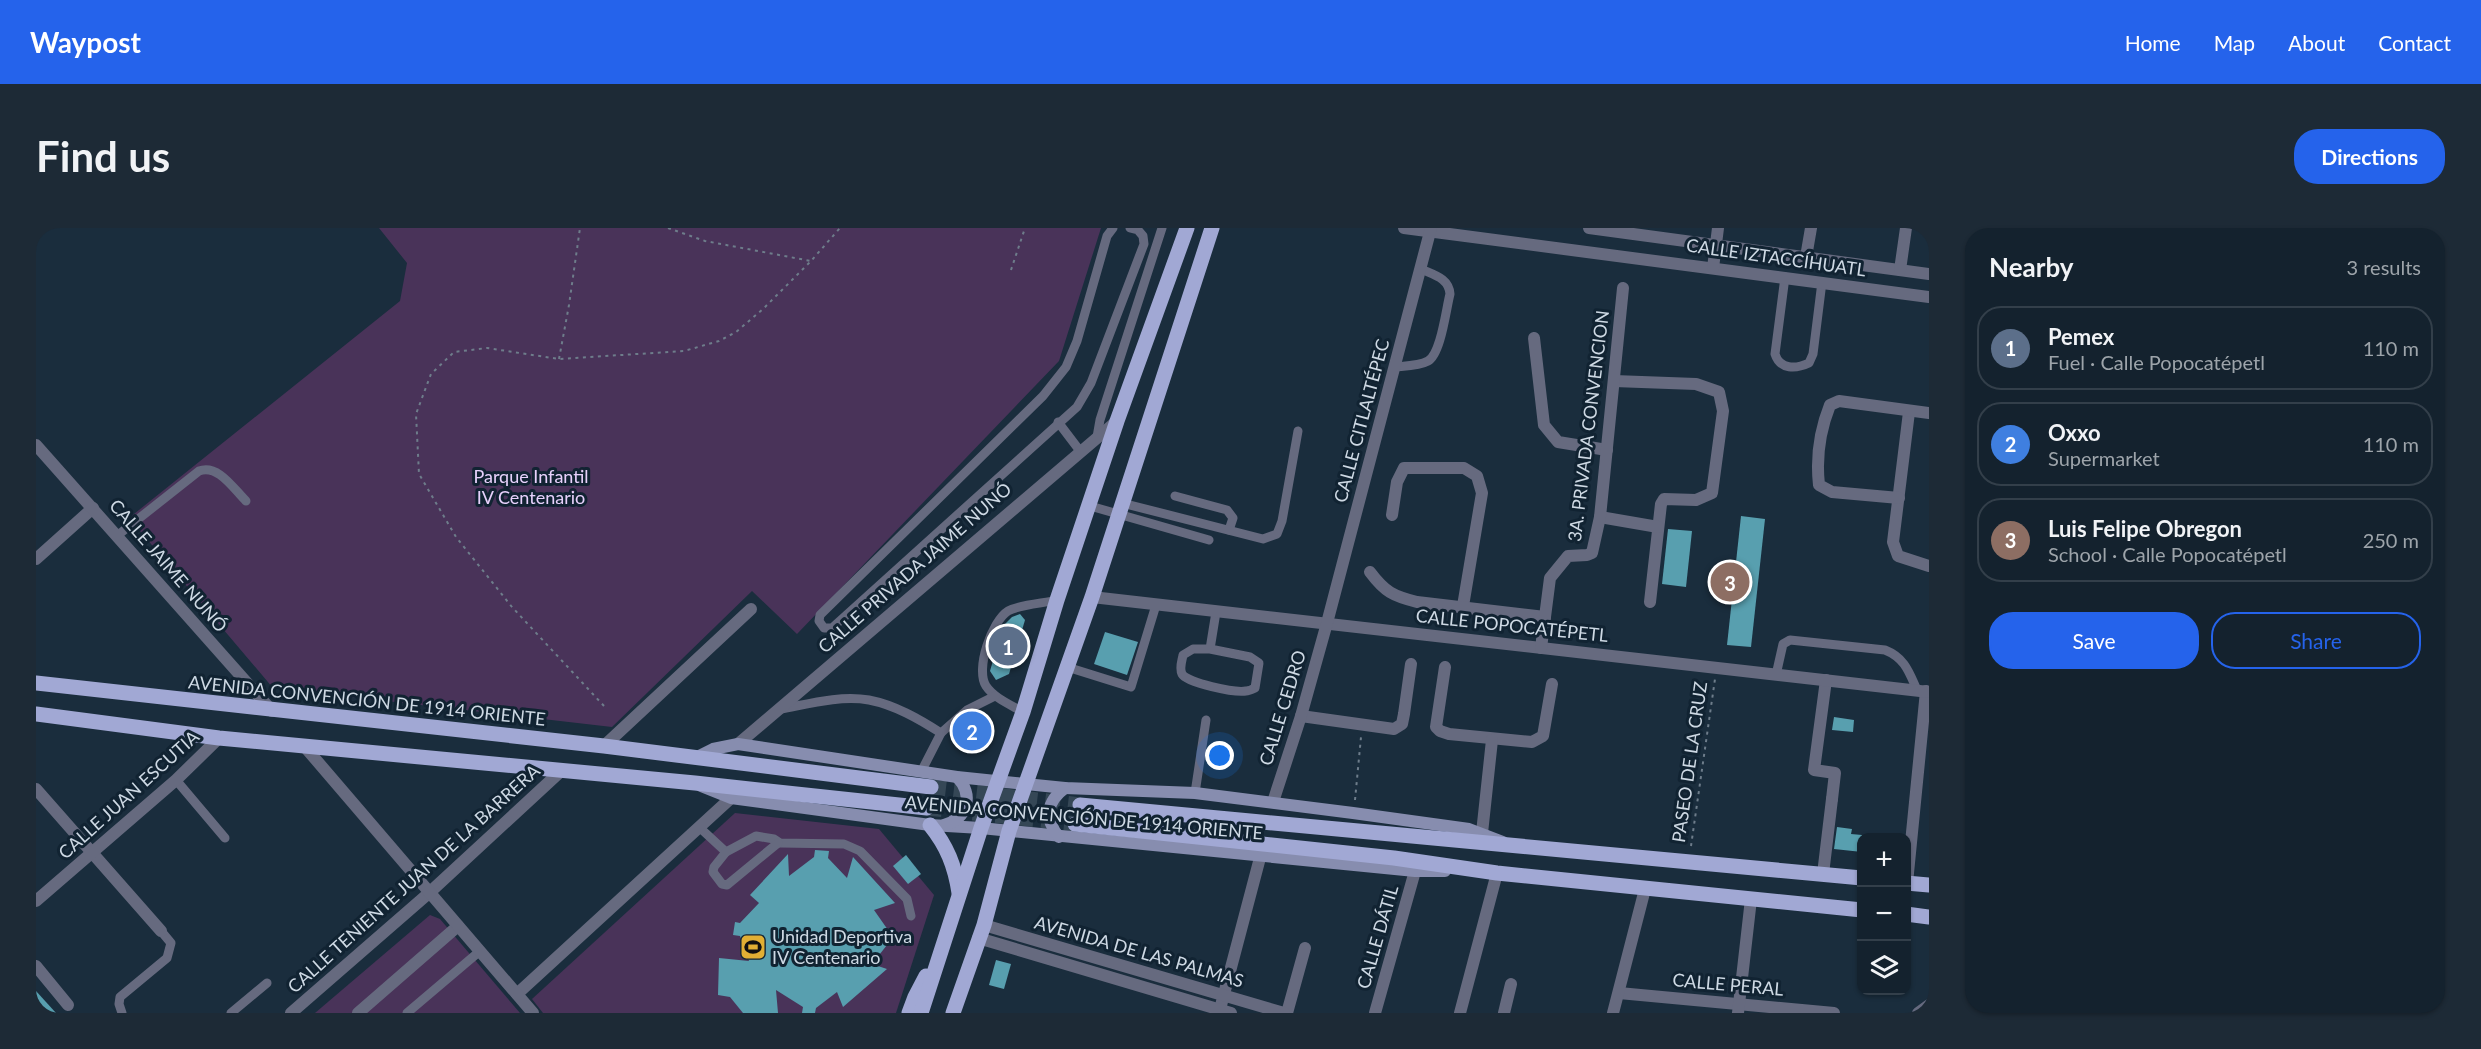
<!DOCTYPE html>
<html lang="en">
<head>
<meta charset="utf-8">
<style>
  :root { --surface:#14222e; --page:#1d2a36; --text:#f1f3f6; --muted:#9da4aa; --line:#333f4a; --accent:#2563eb }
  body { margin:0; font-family:Lato,sans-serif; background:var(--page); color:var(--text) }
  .controls { position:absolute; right:18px; bottom:18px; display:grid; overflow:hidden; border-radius:12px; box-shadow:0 2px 4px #0004 }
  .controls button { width:54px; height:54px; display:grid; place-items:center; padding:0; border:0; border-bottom:2px solid var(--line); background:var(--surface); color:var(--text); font:30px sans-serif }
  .you { position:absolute; left:1184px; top:528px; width:21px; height:21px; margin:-15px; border:4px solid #fff; border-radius:50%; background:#1a73e8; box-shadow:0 0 0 9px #1a73e833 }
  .badge { display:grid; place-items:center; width:39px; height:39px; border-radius:50%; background:var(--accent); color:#fff; font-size:20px; font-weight:700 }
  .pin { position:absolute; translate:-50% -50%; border:3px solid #fff; box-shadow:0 2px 6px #0006 }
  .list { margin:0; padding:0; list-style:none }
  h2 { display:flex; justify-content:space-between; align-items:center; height:78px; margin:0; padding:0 24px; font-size:26px }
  h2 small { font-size:20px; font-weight:400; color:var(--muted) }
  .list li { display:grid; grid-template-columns:39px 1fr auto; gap:18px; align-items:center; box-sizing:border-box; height:84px; margin:0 12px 12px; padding:0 12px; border:2px solid var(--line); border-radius:24px }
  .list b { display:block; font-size:22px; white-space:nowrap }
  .list p { margin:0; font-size:20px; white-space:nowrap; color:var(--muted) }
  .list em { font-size:20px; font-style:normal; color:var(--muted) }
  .actions { display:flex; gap:12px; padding:18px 24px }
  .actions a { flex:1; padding:14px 0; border:2px solid var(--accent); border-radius:24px; text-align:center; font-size:21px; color:var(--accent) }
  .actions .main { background:var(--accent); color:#fff }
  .icon { flex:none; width:33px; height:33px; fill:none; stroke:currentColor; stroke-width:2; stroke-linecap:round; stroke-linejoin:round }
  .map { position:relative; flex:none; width:1893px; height:785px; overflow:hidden; border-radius:24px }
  header { display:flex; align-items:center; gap:36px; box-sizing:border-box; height:84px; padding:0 30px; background:var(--accent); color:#fff }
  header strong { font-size:28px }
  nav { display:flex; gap:33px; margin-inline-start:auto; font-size:21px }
  .intro { display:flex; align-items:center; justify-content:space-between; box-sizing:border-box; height:144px; padding:0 36px }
  h1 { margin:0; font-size:42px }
  .button { padding:15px 27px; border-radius:24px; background:var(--accent); color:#fff; font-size:21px; font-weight:700 }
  main { display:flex; gap:36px; padding:0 36px }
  aside { flex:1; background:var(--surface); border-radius:24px; box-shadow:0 2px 4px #0004 }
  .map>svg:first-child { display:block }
  .green { fill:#493359 }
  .building { fill:#589faf }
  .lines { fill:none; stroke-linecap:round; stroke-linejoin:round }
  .primary-tunnel { stroke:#354756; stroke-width:15; stroke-dasharray:15 8; stroke-linecap:butt }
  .path { stroke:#6e7d8b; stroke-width:2; stroke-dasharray:3 4.5; stroke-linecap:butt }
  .service { stroke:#666a7f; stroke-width:9 }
  .pedestrian { stroke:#666a7f; stroke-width:12 }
  .minor { stroke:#666a7f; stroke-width:12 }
  .tertiary { stroke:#666a7f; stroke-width:12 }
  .secondary { stroke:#878daf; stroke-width:12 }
  .primary { stroke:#a1a8d4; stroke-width:15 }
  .labels { text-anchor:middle; stroke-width:6; stroke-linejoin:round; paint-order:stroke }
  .street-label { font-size:18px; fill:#ced9e4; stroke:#112332 }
  .park-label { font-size:18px; fill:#e8d1fc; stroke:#112332 }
  .poi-label { font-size:18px; fill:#ced9e4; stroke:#112332; text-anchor:start }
</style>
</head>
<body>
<header>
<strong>Waypost</strong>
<nav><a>Home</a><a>Map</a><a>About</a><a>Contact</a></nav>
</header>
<div class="intro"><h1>Find us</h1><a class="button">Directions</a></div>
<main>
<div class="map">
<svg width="1893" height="785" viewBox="0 0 1893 785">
  <rect width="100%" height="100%" fill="#1a2d3d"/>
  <g class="green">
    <path d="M343,0h722l-42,133 -262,273 -45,-43 -140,136 -339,-39 -144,-170 271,-217 7,-38z"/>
    <path d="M699,585l144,16 55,66 -38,118h-353l-11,-14z"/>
    <path d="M394,687l10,4 80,94h-205z"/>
  </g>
  <g class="building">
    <path d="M1705,288l24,3 -14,128 -24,-2z"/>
    <path d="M1632,301l24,2 -6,56 -24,-3z"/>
    <path d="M984,386l5,6 -16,54 -13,6 -6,-9 13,-45 9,-9z"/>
    <path d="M1069,404l33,10 -11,33 -33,-11z"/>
    <path d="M1798,489l20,3 -1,12 -21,-2z"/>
    <path d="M1801,599l15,2 -1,5 11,1v17l-28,-3z"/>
    <path d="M779,622l14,1 -1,7 19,20 6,-21 42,46 -21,7 14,20h6l-2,13 -5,2 -15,19 15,5 -44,38 -6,-15 -21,16 -1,5h-13l1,-6 -27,-17 2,23h-35l-13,-16 -12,-2 1,-37 30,3 -9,-25 -7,-1 2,-13 5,1 19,-20 -9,-8 38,-41 1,22 25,-19z"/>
    <path d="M870,627l15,19 -13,10 -15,-18z"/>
    <path d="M960,732l15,4 -7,25 -15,-4z"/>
    <path d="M0,763l20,22h-20z"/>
  </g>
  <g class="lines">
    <g class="primary-tunnel">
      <path d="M895,559l149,18"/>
      <path d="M891,580l148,16"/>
    </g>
    <g class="path">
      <path d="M632,0l37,13 106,20"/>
      <path d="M975,42l14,-42"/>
      <path d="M523,131l10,-54 11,-77"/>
      <path d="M568,478l-92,-99 -56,-70 -37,-63 -3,-60 15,-40 23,-22 33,-4 72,11 125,-8 35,-10 17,-9 27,-23 48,-48 29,-33"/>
      <path d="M1319,572l6,-63"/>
      <path d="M1655,618l24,-167"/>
    </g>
    <g class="service">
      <path d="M1077,0l-6,8 -30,105 -11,26 -23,29 -223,219 -1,6 5,7h8l245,-221 14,-24 53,-139 -1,-8 -5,-6 -8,-2"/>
      <path d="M1749,49l-10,77c5,16 21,15 34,9l4,-9 9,-72"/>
      <path d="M1359,139c10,-1 24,-1 33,-6 13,-7 18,-52 22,-67 -1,-16 -16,-19 -29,-25"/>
      <path d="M1022,194l22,29"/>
      <path d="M1061,209l3,-17 62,-192"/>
      <path d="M1139,268l52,14 6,8 -4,12"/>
      <path d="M1086,275l141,36 14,-5 5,-13 16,-90"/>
      <path d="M1054,278l119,34"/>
      <path d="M82,307l81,-64c19,-7 34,17 47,30"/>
      <path d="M1174,421h-17l-10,6c-1,6 -4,13 -1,19 5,9 53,19 64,17 2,0 7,-2 9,-3l4,-25 -9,-6 -40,-8 6,-37"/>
      <path d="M1031,439l64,20 25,-82"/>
      <path d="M1740,447l7,-31 7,-4 95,10c20,8 24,22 32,40"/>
      <path d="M745,481c27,-5 59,-14 88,-9 26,5 50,19 72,33"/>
      <path d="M987,484c-12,-7 -29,-14 -37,-26 -11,-17 6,-65 22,-75 9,-6 37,-8 49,-11"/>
      <path d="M885,544l20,-39 26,-23 28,-14"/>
      <path d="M140,552l49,58"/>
      <path d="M1159,565l11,-73"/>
      <path d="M663,599l27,25 30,-16 18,3 6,4 64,1 16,7 47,48 4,17"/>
      <path d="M690,624l-12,15 -1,5 9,12 5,1 51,-42"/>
      <path d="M86,785l-3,-9 1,-7 47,-39 4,-15 -10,-12"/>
      <path d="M195,785l36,-30"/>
      <path d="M371,785l73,-62"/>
    </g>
    <g class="pedestrian">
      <path d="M1790,452l-12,90 21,3 -3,26"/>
      <path d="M1871,655l19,-192"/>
      <path d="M322,785l100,-87"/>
    </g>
    <g class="minor">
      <path d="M1368,0l525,69"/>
      <path d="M1553,0l340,46"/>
      <path d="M1770,29l5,-29"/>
      <path d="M1677,40l5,-40"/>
      <path d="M1864,42l6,-42"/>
      <path d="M1498,110l10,87 14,17 49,8"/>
      <path d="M1578,153l82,3 23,8 4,19 -11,82 -16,7 -32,-1 -3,5 -11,98"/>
      <path d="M1873,184l-16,130 5,14 31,10"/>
      <path d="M1863,270l-67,-6 -13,-7c-3,-27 1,-55 11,-80l9,-4 90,12"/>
      <path d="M1356,287l5,-33 7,-14h60l13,8 5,17 -19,113"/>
      <path d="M1564,289l58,10"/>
      <path d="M0,331l57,-51"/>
      <path d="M1334,344c15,20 23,24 47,30l128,15"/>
      <path d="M1056,369l837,95"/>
      <path d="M1505,420l9,-70 18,-22 19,-1 5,-2 8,-36 23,-229"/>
      <path d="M1409,439l-9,60 4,4 9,3 83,8 11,-6 9,-52"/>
      <path d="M1265,488l93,13 8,-5 2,-10 7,-50"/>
      <path d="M702,516l379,-323"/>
      <path d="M568,518l147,-137"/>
      <path d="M0,561l125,142"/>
      <path d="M1237,574l28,-86 26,-93 104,-395"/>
      <path d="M1446,605l10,-93"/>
      <path d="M1787,646l9,-75"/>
      <path d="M0,673l140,-121 43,-42"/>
      <path d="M0,738l32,39"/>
      <path d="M1583,765l215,20"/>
      <path d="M481,766l214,-196"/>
      <path d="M255,785l138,-120 132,-122"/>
      <path d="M1183,785l42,-159"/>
      <path d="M1251,785l18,-65"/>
      <path d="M1339,785l40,-142"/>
      <path d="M1424,785l37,-140"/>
      <path d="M1468,785l7,-29"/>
      <path d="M1577,785l32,-124"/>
      <path d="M1702,785l13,-114"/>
    </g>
    <g class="tertiary">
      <path d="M0,217l236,266"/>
      <path d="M269,519l228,266"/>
      <path d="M948,697l300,88"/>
      <path d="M942,710l253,75"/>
      <path d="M1882,785l11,-8"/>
    </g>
    <g class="secondary">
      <path d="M659,530l18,-9 25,-5 219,33 108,11 130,5 158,20 116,16 34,13"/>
      <path d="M665,558l30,12 199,27 51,3 434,43h30"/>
      <path d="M908,597c24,-7 30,-30 13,-48"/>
      <path d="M1023,609c-15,-18 -13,-35 6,-49"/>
    </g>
    <g class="primary">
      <path d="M0,455l568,63 327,41"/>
      <path d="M0,486l183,24 476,45 232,25"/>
      <path d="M1044,577l782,73"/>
      <path d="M1039,596l319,34 103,15 365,37"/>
      <path d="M894,597c17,21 25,41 29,68"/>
      <path d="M1870,655l23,2"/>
      <path d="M1870,686l23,3"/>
      <path d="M873,785l6,-16 11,-21"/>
      <path d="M885,785l60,-185 42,-116 34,-112 60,-179 70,-193"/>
      <path d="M917,785l31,-88 25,-94 83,-234 120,-369"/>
    </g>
  </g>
  <defs>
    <g id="stadium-square" transform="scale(1.35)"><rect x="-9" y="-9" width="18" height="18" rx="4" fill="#e1af34" stroke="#112332"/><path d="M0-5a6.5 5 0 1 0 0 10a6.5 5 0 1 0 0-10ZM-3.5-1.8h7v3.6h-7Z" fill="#111"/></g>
  </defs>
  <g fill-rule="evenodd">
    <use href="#stadium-square" x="717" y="719"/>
  </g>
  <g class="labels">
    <g class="street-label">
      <text transform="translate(1740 30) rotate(8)" y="6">CALLE IZTACCÍHUATL</text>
      <text transform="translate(1326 193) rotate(-75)" y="6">CALLE CITLALTÉPEC</text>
      <text transform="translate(1553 198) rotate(-83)" y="6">3A. PRIVADA CONVENCION</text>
      <text transform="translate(132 338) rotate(49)" y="6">CALLE JAIME NUNÓ</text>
      <text transform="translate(879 340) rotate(-41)" y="6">CALLE PRIVADA JAIME NUNÓ</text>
      <text transform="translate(1476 398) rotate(6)" y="6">CALLE POPOCATÉPETL</text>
      <text transform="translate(331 473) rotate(6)" y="6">AVENIDA CONVENCIÓN DE 1914 ORIENTE</text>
      <text transform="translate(1247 480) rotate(-73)" y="6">CALLE CEDRO</text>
      <text transform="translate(1654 534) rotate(-82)" y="6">PASEO DE LA CRUZ</text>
      <text transform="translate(93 567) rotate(-42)" y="6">CALLE JUAN ESCUTIA</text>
      <text transform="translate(1048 590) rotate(5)" y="6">AVENIDA CONVENCIÓN DE 1914 ORIENTE</text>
      <text transform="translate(378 651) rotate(-42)" y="6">CALLE TENIENTE JUAN DE LA BARRERA</text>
      <text transform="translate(1342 709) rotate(-74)" y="6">CALLE DÁTIL</text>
      <text transform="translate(1103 724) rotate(16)" y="6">AVENIDA DE LAS PALMAS</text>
      <text transform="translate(1692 757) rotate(5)" y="6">CALLE PERAL</text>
    </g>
    <g class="park-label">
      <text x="495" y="255">Parque Infantil<tspan x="495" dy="21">IV Centenario</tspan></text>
    </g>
    <g class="poi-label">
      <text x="736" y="715">Unidad Deportiva<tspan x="736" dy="21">IV Centenario</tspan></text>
    </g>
  </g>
</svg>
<div class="controls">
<button>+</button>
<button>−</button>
<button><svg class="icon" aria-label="layers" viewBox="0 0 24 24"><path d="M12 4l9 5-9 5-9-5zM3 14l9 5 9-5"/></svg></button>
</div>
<div class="you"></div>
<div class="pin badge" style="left:972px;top:418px;background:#5c6f8a">1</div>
<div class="pin badge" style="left:936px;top:503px;background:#3f7fe0">2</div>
<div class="pin badge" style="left:1694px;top:354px;background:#8d6e63">3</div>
</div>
<aside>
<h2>Nearby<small>3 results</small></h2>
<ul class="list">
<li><span class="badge" style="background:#5c6f8a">1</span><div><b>Pemex</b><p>Fuel · Calle Popocatépetl</p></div><em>110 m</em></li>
<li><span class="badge" style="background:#3f7fe0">2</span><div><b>Oxxo</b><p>Supermarket</p></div><em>110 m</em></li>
<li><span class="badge" style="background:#8d6e63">3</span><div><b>Luis Felipe Obregon</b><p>School · Calle Popocatépetl</p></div><em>250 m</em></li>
</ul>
<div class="actions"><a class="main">Save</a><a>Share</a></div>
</aside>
</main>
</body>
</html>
